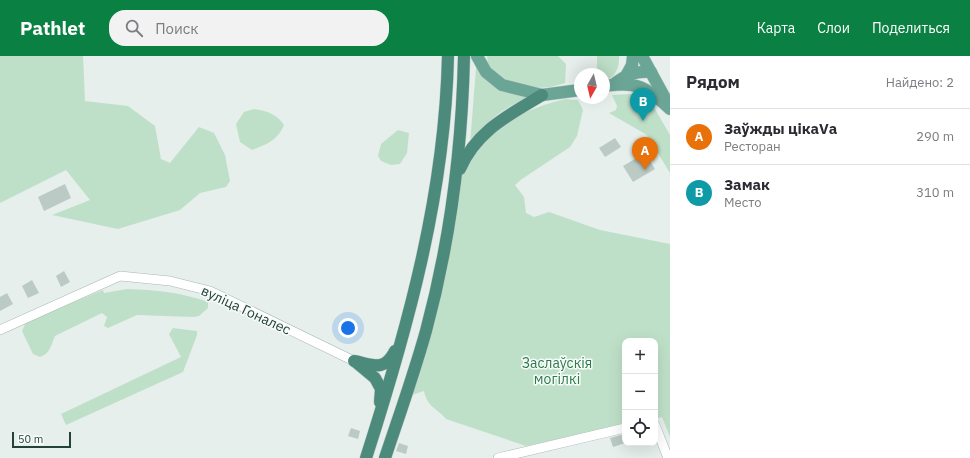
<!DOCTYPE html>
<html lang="ru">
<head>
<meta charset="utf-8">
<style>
  :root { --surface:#fff; --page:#f2f2f3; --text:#2b2b33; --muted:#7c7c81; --line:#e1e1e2; --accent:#0b8043 }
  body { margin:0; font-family:"IBM Plex Sans",sans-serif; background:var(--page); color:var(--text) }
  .controls { position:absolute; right:12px; bottom:12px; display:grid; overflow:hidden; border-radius:8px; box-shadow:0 4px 16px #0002 }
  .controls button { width:36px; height:36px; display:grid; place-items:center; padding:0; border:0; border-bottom:1px solid var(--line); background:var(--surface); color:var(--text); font:20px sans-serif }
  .compass { position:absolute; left:574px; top:12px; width:36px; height:36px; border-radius:50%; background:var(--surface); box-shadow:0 4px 16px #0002; rotate:188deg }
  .scale { position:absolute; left:12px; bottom:10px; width:59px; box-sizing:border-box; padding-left:4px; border:2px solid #24423a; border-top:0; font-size:11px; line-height:14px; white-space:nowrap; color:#24423a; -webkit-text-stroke:3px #f7fbf9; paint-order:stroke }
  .you { position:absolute; left:348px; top:272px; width:14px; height:14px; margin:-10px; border:3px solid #fff; border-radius:50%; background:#1a73e8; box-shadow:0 0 0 6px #1a73e833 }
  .badge { display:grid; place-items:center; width:26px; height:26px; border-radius:50%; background:var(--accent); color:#fff; font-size:13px; font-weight:700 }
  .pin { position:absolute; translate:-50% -33px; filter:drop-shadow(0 1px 2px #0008) }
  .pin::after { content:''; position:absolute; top:21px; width:14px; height:12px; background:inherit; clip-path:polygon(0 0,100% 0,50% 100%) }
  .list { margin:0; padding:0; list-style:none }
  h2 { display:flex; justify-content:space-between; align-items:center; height:52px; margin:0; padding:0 16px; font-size:17px }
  h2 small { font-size:13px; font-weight:400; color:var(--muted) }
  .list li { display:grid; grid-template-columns:26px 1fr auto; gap:12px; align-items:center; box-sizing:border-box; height:56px; padding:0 16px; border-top:1px solid var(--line) }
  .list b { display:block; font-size:15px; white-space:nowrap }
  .list p { margin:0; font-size:13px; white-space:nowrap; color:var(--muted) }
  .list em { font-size:13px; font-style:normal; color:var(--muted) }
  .icon { flex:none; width:22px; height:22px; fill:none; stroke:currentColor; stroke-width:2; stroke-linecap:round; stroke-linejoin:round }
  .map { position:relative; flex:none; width:670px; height:402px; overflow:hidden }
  header { display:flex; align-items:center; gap:24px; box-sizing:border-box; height:56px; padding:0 20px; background:var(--accent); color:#fff }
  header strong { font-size:19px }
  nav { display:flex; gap:22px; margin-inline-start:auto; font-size:14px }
  .search { width:280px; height:36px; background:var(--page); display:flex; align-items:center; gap:10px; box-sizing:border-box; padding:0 14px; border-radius:16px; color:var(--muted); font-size:15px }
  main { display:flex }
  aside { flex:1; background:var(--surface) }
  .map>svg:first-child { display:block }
  .green { fill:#bfe0c8 }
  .building { fill:#bbcac4 }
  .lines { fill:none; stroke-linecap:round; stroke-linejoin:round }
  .minor-casing { stroke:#a8b8b2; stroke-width:10 }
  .primary-casing { stroke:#c2cac8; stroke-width:13 }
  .trunk-casing { stroke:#c2cac8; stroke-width:13 }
  .minor { stroke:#fff; stroke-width:9 }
  .primary { stroke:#6aa596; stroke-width:12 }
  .trunk { stroke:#4c8a7c; stroke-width:12 }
  .labels { text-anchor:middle; stroke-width:3; stroke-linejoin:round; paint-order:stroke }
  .street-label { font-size:14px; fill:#24423a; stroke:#f7fbf9 }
  .park-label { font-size:14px; fill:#2d7a4b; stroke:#f7fbf9 }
</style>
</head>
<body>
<header>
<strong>Pathlet</strong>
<div class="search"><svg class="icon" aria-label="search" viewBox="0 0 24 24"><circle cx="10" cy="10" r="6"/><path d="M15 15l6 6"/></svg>Поиск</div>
<nav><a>Карта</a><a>Слои</a><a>Поделиться</a></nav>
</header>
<main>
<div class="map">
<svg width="670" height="402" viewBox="0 0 670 402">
  <rect width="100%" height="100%" fill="#e6efeb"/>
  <g class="green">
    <path d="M0,0h83l2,45 43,5 27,20 6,33 9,4 29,-36 15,6 11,22 5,26 -4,6 -26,6 -20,17 -62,19 -66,-14 38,-15 -24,-30 -66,33z"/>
    <path d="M487,0h71l8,8 -1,19c-19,7 -41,7 -60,-3 -6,-3 -12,-9 -17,-14z"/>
    <path d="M597,0h22c1,11 -4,22 -15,25v-7h-7z"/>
    <path d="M478,11l53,29c-16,7 -33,15 -45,29 -5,6 -9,14 -16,19l6,-76z"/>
    <path d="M631,38l9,1 12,9 18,31v38l-23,-38 -38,-22 7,-3 1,-4 -5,-11z"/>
    <path d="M565,43l13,1 5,10 -6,26 -7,11 -48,32 -7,6 9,12 2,16 8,4 15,-5 51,18 70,14v193l-8,-20 -7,2v-78h-30v84l-99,21 -80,-27c-9,-11 -19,-12 -22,-28l-12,4c12,-49 27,-98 38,-148 7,-34 5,-76 29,-104 19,-22 58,-37 86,-44z"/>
    <path d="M254,53c13,2 23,5 30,16 -7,16 -17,19 -32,25l-12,-8 -4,-18 8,-12z"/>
    <path d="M398,74l11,3 -2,20 -7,11 -9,1 -10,-4 -3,-5 3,-12z"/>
    <path d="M127,233c31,1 52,3 81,13v6l-9,8 -6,1 -56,-2 -29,13 -4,-2 3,-9 -5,-4 -47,23c-4,9 -5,18 -15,21l-7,-3 -11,-23 4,-9 77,-32 1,3z"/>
    <path d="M173,272l24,3v4l-14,37 -117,53 -5,-11 120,-57 -12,-23z"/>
  </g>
  <g class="building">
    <path d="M615,82l6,9 -16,10 -6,-9z"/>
    <path d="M645,97l10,16 -22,13 -10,-16z"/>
    <path d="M65,128l6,14 -27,13 -6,-14z"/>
    <path d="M64,215l6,11 -9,5 -5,-11z"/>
    <path d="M32,224l7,13 -11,5 -6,-12z"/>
    <path d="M7,237l6,11 -13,7v-14z"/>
    <path d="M351,372l9,3 -2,8 -10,-3z"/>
    <path d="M625,378v9l-12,4 -3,-9z"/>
    <path d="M399,387l9,3 -2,8 -10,-3z"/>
  </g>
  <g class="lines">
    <g class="minor-casing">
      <g id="minor">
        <path d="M0,274l120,-54 50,5 40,10 144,70"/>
        <path d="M655,369l13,33"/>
        <path d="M498,402l127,-30"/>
      </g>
    </g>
    <g class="primary-casing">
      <g id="primary">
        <path d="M477,0l9,16 16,13 40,10 38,-5"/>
        <path d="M642,0l24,44"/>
        <path d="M626,20l6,-11 1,-9"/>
        <path d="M613,29c12,-10 22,-14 38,-13"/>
        <path d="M604,30c33,-5 43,1 66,23"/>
      </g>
    </g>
    <g class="trunk-casing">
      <g id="trunk">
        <path d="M460,113c16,-38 49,-54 82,-74"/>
        <path d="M354,305c20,4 30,11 41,-10"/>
        <path d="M357,307l18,15 6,11 -1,13"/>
        <path d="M366,402c42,-131 79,-264 82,-402"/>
        <path d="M385,402c14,-42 29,-84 41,-127 24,-89 36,-183 38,-275"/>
      </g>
    </g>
    <use href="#minor" class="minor"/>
    <use href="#primary" class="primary"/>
    <use href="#trunk" class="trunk"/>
  </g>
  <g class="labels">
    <g class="street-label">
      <text transform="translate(246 254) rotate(25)" y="5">вуліца Гоналес</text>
    </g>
    <g class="park-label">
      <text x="557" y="312">Заслаўскія<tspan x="557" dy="16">могілкі</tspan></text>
    </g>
  </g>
</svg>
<div class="controls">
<button>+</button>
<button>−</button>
<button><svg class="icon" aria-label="locate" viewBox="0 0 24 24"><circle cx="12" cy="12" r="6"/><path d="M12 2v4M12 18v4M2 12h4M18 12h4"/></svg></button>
</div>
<svg class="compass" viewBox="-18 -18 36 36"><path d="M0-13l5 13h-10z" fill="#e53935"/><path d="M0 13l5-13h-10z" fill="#7c7c81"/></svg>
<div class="scale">50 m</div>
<div class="you"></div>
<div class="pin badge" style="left:645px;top:114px;background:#e8710a">A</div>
<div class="pin badge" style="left:643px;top:65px;background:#0f9aa8">B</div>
</div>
<aside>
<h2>Рядом<small>Найдено: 2</small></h2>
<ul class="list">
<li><span class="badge" style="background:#e8710a">A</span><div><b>Заўжды цікаVа</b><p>Ресторан</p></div><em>290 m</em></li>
<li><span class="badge" style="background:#0f9aa8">B</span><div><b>Замак</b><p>Место</p></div><em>310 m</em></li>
</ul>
</aside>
</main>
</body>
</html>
